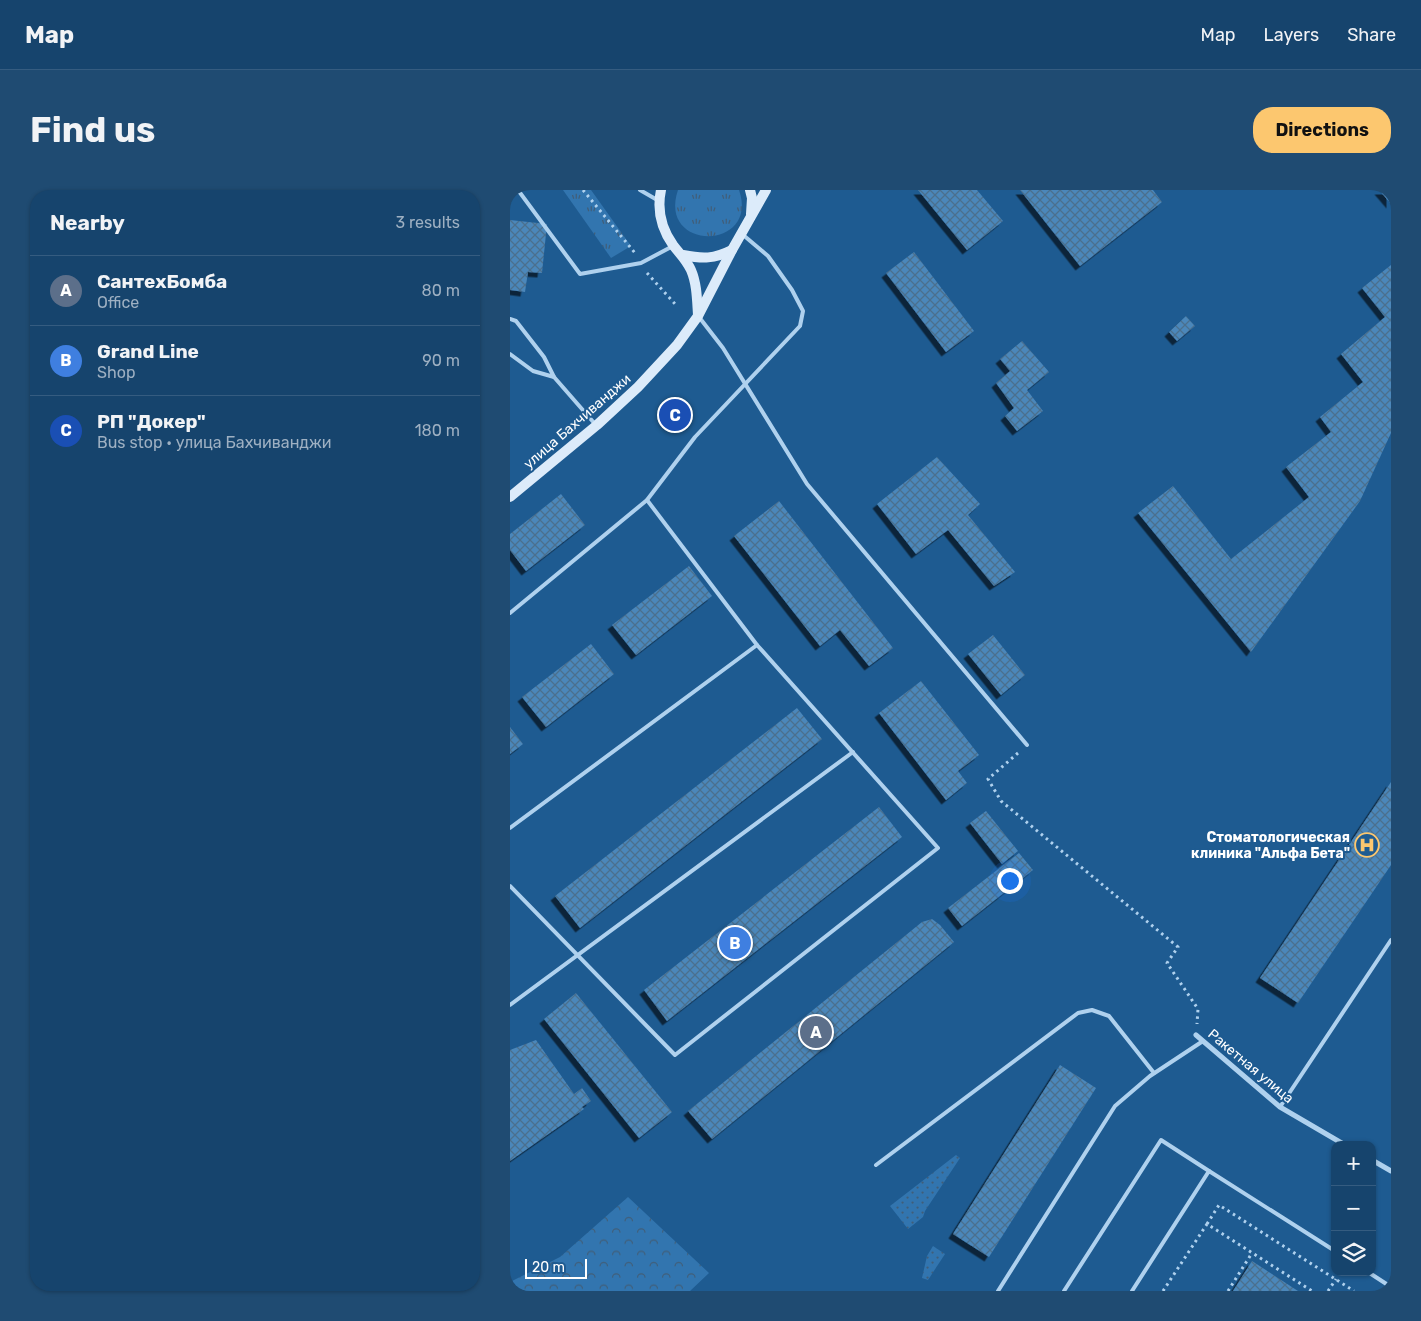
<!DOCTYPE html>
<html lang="en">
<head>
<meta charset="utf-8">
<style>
  :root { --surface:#16446d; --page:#1f4b72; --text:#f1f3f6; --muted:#9eb0c2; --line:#355c80; --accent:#fcc76f }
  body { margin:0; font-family:Rubik,sans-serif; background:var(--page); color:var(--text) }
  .controls { position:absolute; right:15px; bottom:15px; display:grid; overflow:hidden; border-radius:10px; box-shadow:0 1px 4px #0004 }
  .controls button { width:45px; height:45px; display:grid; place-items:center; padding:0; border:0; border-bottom:1px solid var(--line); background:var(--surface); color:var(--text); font:25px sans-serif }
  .scale { position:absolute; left:15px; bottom:12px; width:62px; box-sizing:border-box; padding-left:5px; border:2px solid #fff; border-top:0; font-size:14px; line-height:18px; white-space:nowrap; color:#fff; -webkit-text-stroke:4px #1e5b91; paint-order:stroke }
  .you { position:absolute; left:499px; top:690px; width:18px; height:18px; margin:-12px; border:4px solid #fff; border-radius:50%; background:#1a73e8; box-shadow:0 0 0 8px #1a73e833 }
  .badge { display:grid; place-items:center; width:32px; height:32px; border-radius:50%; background:var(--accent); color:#fff; font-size:16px; font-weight:700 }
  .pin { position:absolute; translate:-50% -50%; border:2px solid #fff; box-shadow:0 1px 5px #0006 }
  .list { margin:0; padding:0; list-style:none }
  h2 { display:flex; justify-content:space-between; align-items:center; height:65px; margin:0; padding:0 20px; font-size:21px }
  h2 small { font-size:16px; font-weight:400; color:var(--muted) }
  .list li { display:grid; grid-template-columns:32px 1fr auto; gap:15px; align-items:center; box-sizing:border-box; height:70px; padding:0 20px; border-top:1px solid var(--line) }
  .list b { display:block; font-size:19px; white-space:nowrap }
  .list p { margin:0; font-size:16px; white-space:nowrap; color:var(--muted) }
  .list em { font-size:16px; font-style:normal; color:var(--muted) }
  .icon { flex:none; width:28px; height:28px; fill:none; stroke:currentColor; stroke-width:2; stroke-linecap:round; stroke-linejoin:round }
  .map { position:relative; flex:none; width:881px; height:1101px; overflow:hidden; border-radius:20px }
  header { display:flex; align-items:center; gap:30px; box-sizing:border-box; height:70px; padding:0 25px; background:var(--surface); border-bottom:1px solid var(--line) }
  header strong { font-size:24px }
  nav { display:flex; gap:28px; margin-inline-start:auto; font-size:18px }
  .intro { display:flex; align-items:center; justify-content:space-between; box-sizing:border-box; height:120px; padding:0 30px }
  h1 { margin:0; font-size:35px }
  .button { padding:12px 22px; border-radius:20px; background:var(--accent); color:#111; font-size:18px; font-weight:700 }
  main { display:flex; gap:30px; padding:0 30px }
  aside { flex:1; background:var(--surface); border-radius:20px; box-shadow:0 1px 4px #0004 }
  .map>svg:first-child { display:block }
  .grass { fill:url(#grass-tufts) }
  .forest { fill:url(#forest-crowns) }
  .park { fill:url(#park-dots) }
  .building { fill:url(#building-cross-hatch); filter:url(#shadow) }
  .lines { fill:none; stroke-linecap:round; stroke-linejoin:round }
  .path { stroke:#afd1ee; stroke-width:3; stroke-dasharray:2.5 4; stroke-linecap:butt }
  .lane { stroke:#afd1ee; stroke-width:4 }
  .street { stroke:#afd1ee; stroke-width:5 }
  .secondary { stroke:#dcebfa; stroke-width:10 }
  .labels { text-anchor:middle; stroke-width:4; stroke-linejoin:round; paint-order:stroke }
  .street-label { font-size:14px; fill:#fff; stroke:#1e5b91 }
  .poi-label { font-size:14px; font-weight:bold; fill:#fff; stroke:#1e5b91; text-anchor:end }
</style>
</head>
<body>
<header>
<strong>Map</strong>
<nav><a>Map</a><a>Layers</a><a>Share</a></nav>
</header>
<div class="intro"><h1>Find us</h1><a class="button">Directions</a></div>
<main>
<aside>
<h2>Nearby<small>3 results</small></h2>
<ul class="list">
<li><span class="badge" style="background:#5c6f8a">A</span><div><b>СантехБомба</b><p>Office</p></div><em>80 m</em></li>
<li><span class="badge" style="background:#3f7fe0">B</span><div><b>Grand Line</b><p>Shop</p></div><em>90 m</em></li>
<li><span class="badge" style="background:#1a4fb4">C</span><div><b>РП &quot;Докер&quot;</b><p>Bus stop · улица Бахчиванджи</p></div><em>180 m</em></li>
</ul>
</aside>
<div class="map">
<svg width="881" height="1101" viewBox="0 0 881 1101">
  <defs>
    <pattern id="grass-tufts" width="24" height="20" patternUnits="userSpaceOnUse" patternTransform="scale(1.25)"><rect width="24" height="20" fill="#3275af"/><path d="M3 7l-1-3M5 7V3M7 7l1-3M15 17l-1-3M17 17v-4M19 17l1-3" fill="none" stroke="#405e79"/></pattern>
    <pattern id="forest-crowns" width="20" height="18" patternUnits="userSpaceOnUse" patternTransform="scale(1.25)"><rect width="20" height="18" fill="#3275af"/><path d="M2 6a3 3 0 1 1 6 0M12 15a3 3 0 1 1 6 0" fill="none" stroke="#405e79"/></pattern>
    <pattern id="park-dots" width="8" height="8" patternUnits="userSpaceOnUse" patternTransform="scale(1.25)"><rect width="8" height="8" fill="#3275af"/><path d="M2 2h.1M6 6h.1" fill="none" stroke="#405e79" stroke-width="1.8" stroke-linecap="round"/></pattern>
    <pattern id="building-cross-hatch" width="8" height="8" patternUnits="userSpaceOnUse" patternTransform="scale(1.25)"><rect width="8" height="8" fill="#4b87ba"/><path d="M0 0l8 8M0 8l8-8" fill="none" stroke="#4b6f8e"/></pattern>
    <filter id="shadow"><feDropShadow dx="-4.5" dy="4.5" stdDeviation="0" flood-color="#0009"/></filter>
  </defs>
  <rect width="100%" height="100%" fill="#1e5b91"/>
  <g class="grass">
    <path d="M53,0h28l40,56 -20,12z"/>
    <path d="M168,0h61c21,61 -82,62 -61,0z"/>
  </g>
  <path class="forest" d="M118,1007l81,76 -19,18h-180v-9l50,-25z"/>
  <g class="park">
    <path d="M446,965l4,3 -35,53 -2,6 -15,12 -18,-23z"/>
    <path d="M423,1056l12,8 -17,26 -6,-2 5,-22z"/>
  </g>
  <g class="building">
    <path d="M408,0h59l26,31 -36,29z"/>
    <path d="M510,0h133l9,12 -82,64z"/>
    <path d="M869,0h12v14z"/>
    <path d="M0,30l37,4 -5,49 -14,-1 -3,20 -15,-2z"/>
    <path d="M404,62l60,79 -28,21 -60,-79z"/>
    <path d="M881,75v168l-31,68 -109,151 -113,-139 35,-27 58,73 78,-62 -23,-30 45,-35 -11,-15 43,-35 -22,-28 44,-37 -23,-29z"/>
    <path d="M676,126l9,10 -18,15 -8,-9z"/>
    <path d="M512,151l27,31 -22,18 16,21 -26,20 -12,-15 9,-8 -18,-25 14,-12 -10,-12z"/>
    <path d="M427,267l43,47 -12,11 47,57 -21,14 -46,-56 -32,24 -39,-50z"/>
    <path d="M51,304l24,31 -59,46 -16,-21v-16z"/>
    <path d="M269,311l114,147 -24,18 -29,-36 -20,16 -86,-110z"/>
    <path d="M179,376l23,30 -76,59 -24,-30z"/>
    <path d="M483,445l32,40 -24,20 -33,-41z"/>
    <path d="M81,454l23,30 -68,53 -24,-30z"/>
    <path d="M411,491l58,74 -21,16 9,12 -21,17 -67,-87z"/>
    <path d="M287,518l25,31 -242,189 -25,-32z"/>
    <path d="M0,537l13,17 -13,10z"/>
    <path d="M881,592v83l-93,138 -38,-25z"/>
    <path d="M369,617l23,30 -235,184 -23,-31z"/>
    <path d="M476,621l32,40 -16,13 -32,-41z"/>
    <path d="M509,663l14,17 -71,56 -14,-18z"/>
    <path d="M422,729l8,6 14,17 -242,197 -24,-28 234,-189z"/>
    <path d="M66,803l96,119 -33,26 -95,-119z"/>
    <path d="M26,850l38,54 8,-6 9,13 -9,6 2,2 -74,52v-111z"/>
    <path d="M550,875l36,23 -107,169 -36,-23z"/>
    <path d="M742,1071l46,30h-65z"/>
  </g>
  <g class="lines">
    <g class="path">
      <path d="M73,0l52,63"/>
      <path d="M137,83l29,32"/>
      <path d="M508,563l-30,26 13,22 177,146 -11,16 31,46 -1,15"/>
      <path d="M697,1034l12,-19 135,86"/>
      <path d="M653,1101l44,-67 105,67"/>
      <path d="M718,1101l24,-38"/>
      <path d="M818,1101l8,-12"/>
    </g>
    <g class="lane">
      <path d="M8,0l62,84 61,-11 32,-17"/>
      <path d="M130,0l19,11"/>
      <path d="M189,127l24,31 84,136 220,261"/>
      <path d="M0,129l6,2 28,36 10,20 41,47"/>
      <path d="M0,164l23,17 21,6"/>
      <path d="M0,423l137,-113 48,-63 105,-111 3,-15 -11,-21 -24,-34 -26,-22"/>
      <path d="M0,638l247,-183"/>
      <path d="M0,696l165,169 263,-207 -181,-203 -110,-145"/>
      <path d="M0,815l343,-253"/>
      <path d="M770,917l111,-167"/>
      <path d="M366,975l202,-152 14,-3 17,6 45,57"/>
      <path d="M858,1082l23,15"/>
      <path d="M488,1101l117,-185 35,-30 53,-35"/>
      <path d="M554,1101l97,-151 48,31"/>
      <path d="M622,1101l77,-120 126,80"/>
    </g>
    <g class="street">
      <path d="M686,845l84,72 65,38"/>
      <path d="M862,970l19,11"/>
    </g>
    <g class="secondary">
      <path d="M151,0c-4,19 0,38 12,55 6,8 13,14 18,25 6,14 6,30 7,45"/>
      <path d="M240,0l2,8 -1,16"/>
      <path d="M173,65c20,4 31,4 49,-5"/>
      <path d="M0,307l87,-72 41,-38 39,-42 21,-29 34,-66 34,-60"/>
    </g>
  </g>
  <defs>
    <g id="hospital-ring" transform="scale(1.25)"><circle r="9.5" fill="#1e5b91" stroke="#fcc76f" stroke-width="1.5"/><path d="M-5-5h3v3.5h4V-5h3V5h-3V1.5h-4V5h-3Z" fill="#fcc76f"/></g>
  </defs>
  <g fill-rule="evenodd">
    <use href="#hospital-ring" x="857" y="655"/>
  </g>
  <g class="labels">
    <g class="street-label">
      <text transform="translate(67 231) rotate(-41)" y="5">улица Бахчиванджи</text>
      <text transform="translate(741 876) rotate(40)" y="5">Ракетная улица</text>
    </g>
    <g class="poi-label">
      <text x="840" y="652">Стоматологическая<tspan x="840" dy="16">клиника "Альфа Бета"</tspan></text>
    </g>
  </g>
</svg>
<div class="controls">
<button>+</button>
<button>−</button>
<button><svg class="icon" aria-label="layers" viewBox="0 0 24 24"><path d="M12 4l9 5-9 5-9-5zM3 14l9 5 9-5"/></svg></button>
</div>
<div class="scale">20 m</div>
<div class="you"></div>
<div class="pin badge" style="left:306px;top:842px;background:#5c6f8a">A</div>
<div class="pin badge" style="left:225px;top:753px;background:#3f7fe0">B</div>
<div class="pin badge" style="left:165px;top:225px;background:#1a4fb4">C</div>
</div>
</main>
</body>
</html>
